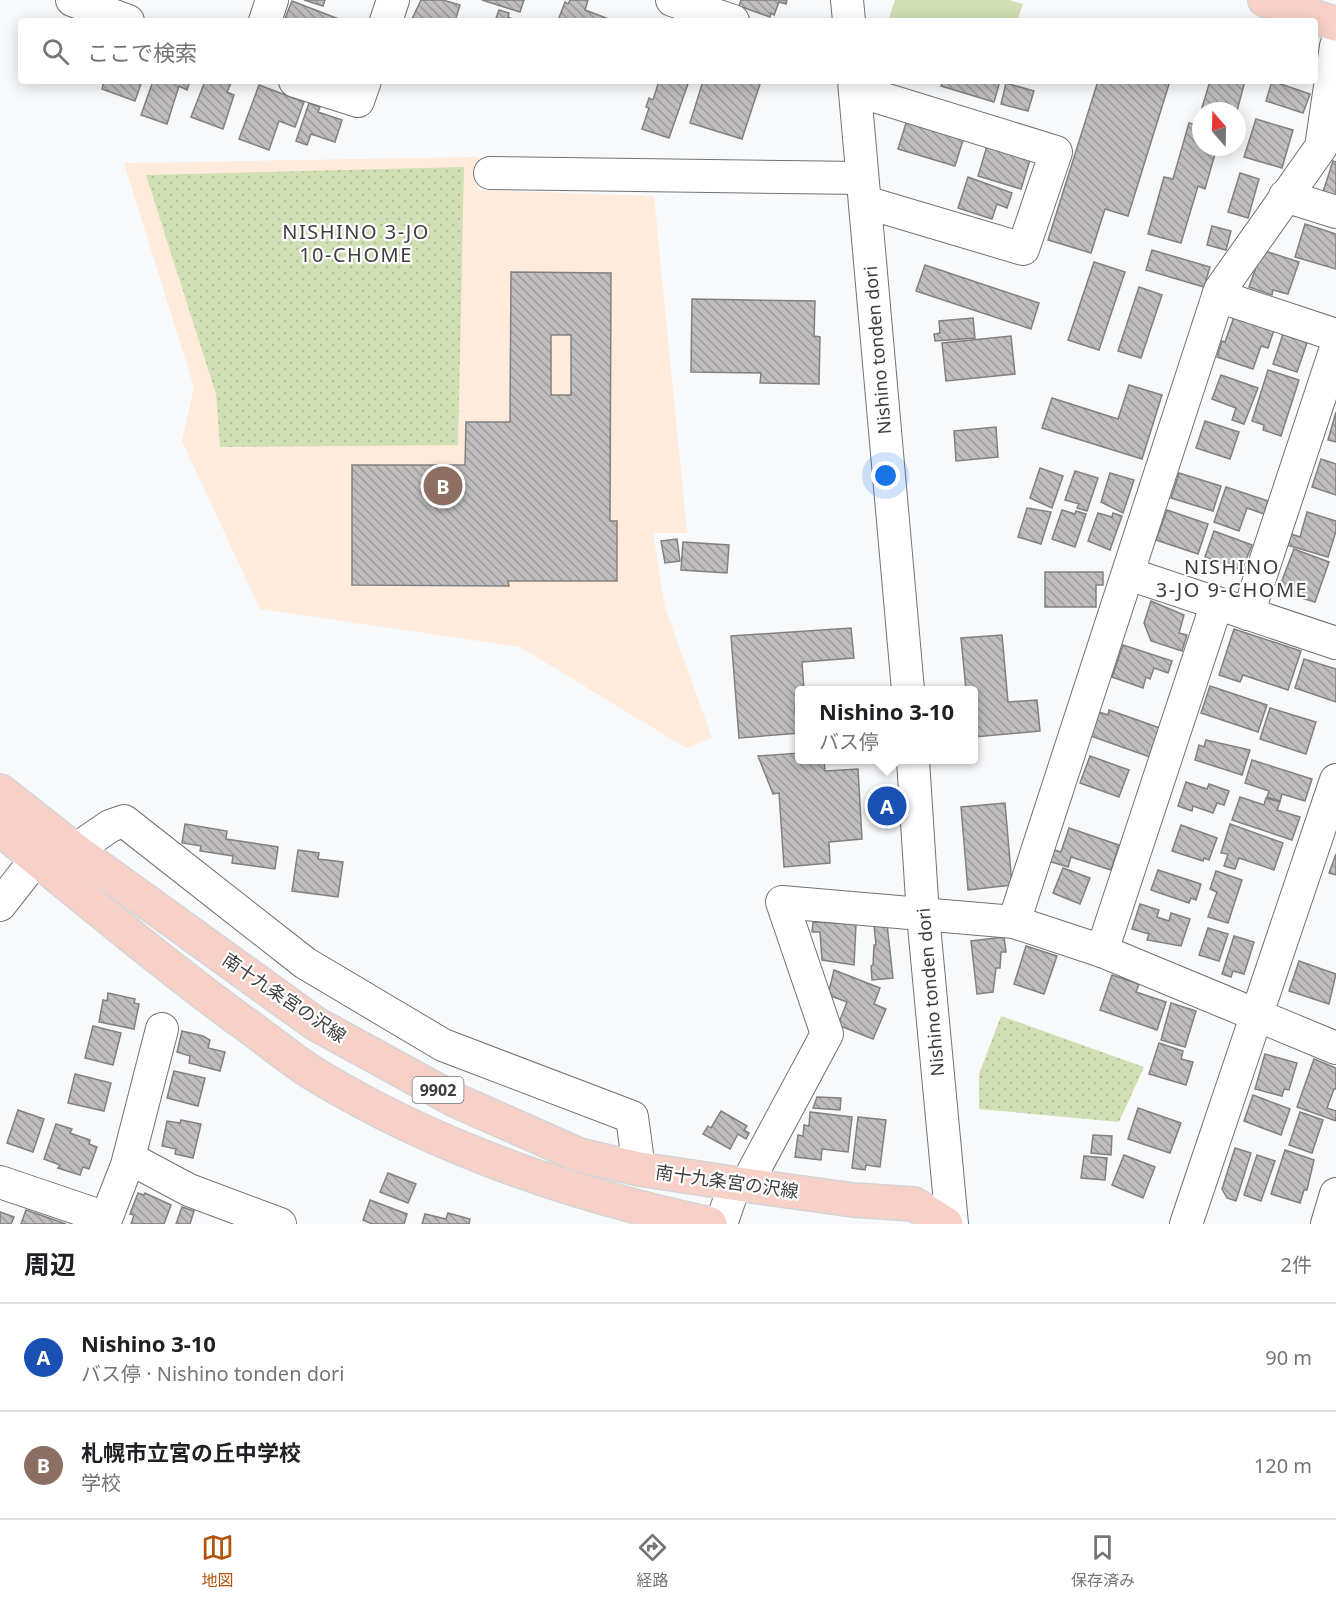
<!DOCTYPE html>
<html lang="ja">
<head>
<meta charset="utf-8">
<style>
  :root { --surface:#fff; --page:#f6f6f6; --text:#202124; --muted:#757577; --line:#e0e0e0; --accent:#b45309 }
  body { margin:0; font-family:"Noto Sans","Noto Sans JP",sans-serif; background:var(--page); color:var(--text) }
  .compass { position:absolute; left:1192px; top:102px; width:54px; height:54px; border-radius:50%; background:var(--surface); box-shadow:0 3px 15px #0003; rotate:340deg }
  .you { position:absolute; left:886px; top:476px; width:21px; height:21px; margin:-15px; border:4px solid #fff; border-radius:50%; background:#1a73e8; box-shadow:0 0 0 9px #1a73e833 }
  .badge { display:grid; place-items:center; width:39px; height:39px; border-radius:50%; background:var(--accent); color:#fff; font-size:20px; font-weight:700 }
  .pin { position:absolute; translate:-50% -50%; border:3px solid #fff; box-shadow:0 2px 6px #0006 }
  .popup { position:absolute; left:795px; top:686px; width:183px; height:78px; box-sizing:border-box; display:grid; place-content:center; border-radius:6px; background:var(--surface); filter:drop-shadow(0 2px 4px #0005); font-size:20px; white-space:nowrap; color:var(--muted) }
  .popup b { font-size:22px; color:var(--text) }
  .popup::after { content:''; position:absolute; left:50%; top:100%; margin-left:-12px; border:12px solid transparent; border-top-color:var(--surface) }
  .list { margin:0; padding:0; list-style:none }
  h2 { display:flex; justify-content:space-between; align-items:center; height:78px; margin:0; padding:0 24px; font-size:26px }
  h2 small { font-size:20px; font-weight:400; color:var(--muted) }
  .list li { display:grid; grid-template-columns:39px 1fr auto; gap:18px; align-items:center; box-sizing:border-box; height:108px; padding:0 24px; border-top:2px solid var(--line) }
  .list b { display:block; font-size:22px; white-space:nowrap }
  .list p { margin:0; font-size:20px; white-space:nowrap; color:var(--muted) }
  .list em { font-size:20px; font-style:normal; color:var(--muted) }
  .icon { flex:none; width:33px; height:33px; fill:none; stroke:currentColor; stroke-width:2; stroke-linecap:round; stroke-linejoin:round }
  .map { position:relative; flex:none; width:1336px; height:1224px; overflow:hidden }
  .search { position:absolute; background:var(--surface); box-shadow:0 3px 15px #0003; left:18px; right:18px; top:18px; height:66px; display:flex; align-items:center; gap:15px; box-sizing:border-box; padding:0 21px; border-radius:6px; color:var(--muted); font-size:22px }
  .sheet { height:294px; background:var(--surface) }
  nav { display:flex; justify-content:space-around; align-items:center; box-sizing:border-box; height:84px; border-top:2px solid var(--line); background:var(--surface); font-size:16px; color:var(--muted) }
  nav a { display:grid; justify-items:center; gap:3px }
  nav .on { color:var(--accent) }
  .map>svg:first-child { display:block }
  .education { fill:#ffebdb }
  .park { fill:url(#park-dots) }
  .garden { fill:#d0dfb4 }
  .building { fill:url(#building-back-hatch); stroke:#83807f; stroke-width:1.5; fill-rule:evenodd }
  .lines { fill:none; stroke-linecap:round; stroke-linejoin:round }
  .minor-casing { stroke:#717273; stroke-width:34 }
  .major-casing { stroke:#d4d4d5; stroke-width:36 }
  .minor { stroke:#fff; stroke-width:32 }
  .major { stroke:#f7d1c7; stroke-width:33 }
  .labels { text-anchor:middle; stroke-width:4.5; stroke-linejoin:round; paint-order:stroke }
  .shield { fill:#fff; stroke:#777778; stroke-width:1.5 }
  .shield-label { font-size:16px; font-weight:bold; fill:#3d3d3e }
  .street-label { font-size:18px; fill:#3d3d3e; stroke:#fff }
  .neighbourhood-label { font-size:20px; letter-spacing:1.5px; fill:#3d3d3e; stroke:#fff }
</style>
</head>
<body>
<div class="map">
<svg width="1336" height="1224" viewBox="0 0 1336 1224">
  <defs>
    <pattern id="park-dots" width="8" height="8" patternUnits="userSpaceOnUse" patternTransform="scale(1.5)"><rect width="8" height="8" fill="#d0dfb4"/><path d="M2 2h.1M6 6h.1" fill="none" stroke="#b4c09c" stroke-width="1.8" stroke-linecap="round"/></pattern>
    <pattern id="building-back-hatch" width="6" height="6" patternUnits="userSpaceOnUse" patternTransform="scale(1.5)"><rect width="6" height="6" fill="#c0bdbd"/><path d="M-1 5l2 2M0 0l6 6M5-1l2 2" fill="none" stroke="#9d9b9b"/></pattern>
  </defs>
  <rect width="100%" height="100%" fill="#f8f9fb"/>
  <path class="education" d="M479,157l-1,33 176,6 33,337h-34l12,75 47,130 -26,10 -166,-101 -260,-38 -78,-168 12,-54 -70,-224z"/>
  <g class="park">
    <path d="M464,167l-6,278 -238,2 -4,-53 -70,-219z"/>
    <path d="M1001,1016l143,51 -25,55 -140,-13v-35z"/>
  </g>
  <path class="garden" d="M895,0h114l14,4 -6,17h-129z"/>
  <g class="building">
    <path d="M304,0h21l-2,6z"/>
    <path d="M421,0h22l17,5 -5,16h-44z"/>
    <path d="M482,0h42l-4,12z"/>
    <path d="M570,0h18l-3,10 29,11h-50l-5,-3 6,-16 3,2z"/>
    <path d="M741,0h46l-1,4 -7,-2 -5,13 -3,-2 -1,4 -31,-11z"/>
    <path d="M292,1l52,20h-60z"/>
    <path d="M499,10l10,3 -1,4 8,4h-21z"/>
    <path d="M104,81h38l-7,20 -33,-12z"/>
    <path d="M153,81h37l-3,9 -8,-4 -12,38 -26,-9z"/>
    <path d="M205,81h27l-5,11 7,3 -11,34 -32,-12z"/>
    <path d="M659,81h30l-20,57 -27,-9 7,-21 -3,-1 3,-9 4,2z"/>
    <path d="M703,81h58l-19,58 -52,-16z"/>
    <path d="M943,81h57l-6,21 -53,-16z"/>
    <path d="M1098,81h72l-42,135 -23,-7 -14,44 -43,-13z"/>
    <path d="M1210,81h35l-8,30h-36z"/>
    <path d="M1272,81l38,13 -7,19 -37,-12z"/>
    <path d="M1006,83l28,8 -6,20 -27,-7z"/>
    <path d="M259,85l45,17 -9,25 -16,-6 -10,29 -30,-11z"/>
    <path d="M309,103l11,4 -2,5 24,8 -7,22 -24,-8 -4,11 -11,-4z"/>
    <path d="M1201,112v35h16l-12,42 -7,-3 -17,57 -33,-9 16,-57 9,2 16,-56 8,2z"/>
    <path d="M1256,119l37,11 -11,38 -38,-11z"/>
    <path d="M907,120l57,17 -9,29 -57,-17z"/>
    <path d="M987,146l43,14 -9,29 -43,-13z"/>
    <path d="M1333,161l3,1v34l-13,-4z"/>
    <path d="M1240,173l19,6 -11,39 -20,-6z"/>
    <path d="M968,177l44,16 -5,15 -10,-4 -5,15 -34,-11z"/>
    <path d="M1305,224l31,10v35l-41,-12z"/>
    <path d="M1212,226l19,5 -5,19 -19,-5z"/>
    <path d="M1152,250l58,17 -6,20 -58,-17z"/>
    <path d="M1262,250l37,12 -11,32 -15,-4 -1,5 -23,-8z"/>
    <path d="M1094,262l31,10 -26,78 -31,-10z"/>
    <path d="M925,265l114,38 -8,26 -115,-38z"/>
    <path d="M511,272l100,1 -1,248h7v60h-109l1,5 -157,-1v-120h113l1,-43h44zM551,335h20v60h-20z"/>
    <path d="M1139,287l23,8 -21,63 -23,-7z"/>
    <path d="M692,299l123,2 -1,35 6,1 -1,47 -59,-1 1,-10 -70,-1z"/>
    <path d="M1234,317l41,10 -7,21 -7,-2 -8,23 -36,-12 5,-16 3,1z"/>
    <path d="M973,318l2,20 -40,3 -1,-7 6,-1 -1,-12z"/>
    <path d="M1283,334l24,9 -10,29 -24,-8z"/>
    <path d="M1011,336l4,38 -69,7 -4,-38z"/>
    <path d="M1268,370l31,10 -18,56 -18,-6 1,-5 -12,-4z"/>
    <path d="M1221,375l37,13 -14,36 -12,-4 4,-12 -24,-9z"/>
    <path d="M1129,385l33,10 -20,64 -100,-31 10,-30 66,21z"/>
    <path d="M1336,412v30l-8,-2z"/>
    <path d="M1205,421l34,11 -9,27 -34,-11z"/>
    <path d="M996,427l2,30 -42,4 -2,-30z"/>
    <path d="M1321,459l15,5v31l-24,-8z"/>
    <path d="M1040,468l23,8 -11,32 -22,-10z"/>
    <path d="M1075,471l23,7 -11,33 -10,-3 2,-4 -14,-4z"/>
    <path d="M1110,473l24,7 -11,33 -22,-11z"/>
    <path d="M1179,473l42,13 -8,25 -42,-13z"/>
    <path d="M1226,487l42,14 -4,13 -17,-6 -8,23 -25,-9z"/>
    <path d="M1027,508l24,4 -10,32 -23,-7z"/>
    <path d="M1062,510l13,4 1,-3 10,3 -11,33 -23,-8z"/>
    <path d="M1167,510l41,14 -10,30 -42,-14z"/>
    <path d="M1307,512l29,9v10l-8,26 -41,-12 4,-11 9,3z"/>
    <path d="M1098,513l14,4 1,-4 9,3 -12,34 -22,-9z"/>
    <path d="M1214,531l38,14 -10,25 -37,-13z"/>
    <path d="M677,539l3,22 -15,2 -4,-22z"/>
    <path d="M683,542l46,3 -2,28 -46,-3z"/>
    <path d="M1294,549l35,13 -14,40 -37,-11z"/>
    <path d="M1045,572h58v13h-7v22h-51z"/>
    <path d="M1151,601l33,14 -5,18 8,2 -5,16 -31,-10 -7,-18z"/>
    <path d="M851,628l3,30 -52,4 2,28h-4v16l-5,1 1,14h4v12l-61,5 -8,-102z"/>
    <path d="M1234,629l67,22 -13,39 -45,-15 -3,7 -21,-7z"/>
    <path d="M1002,635l6,67 29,-2 3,31 -66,6v-47h-8l-5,-52z"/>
    <path d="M1123,645l49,16 -4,12 -14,-5 -4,11 -4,-2 -3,11 -31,-11z"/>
    <path d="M1304,659l32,10v33l-41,-14z"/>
    <path d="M1210,686l57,19 -9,27 -57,-19z"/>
    <path d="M1270,708l46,14 -10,32 -46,-15z"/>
    <path d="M1109,710l51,18 -10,29 -59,-21 8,-24 9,3z"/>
    <path d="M1206,740l44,10 -8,25 -47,-15 4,-15 5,2z"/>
    <path d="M800,753v7h24l1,11 33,-2 4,70 -33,3 1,21 -46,4 -5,-74 -6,1 -15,-38z"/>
    <path d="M1090,756l39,14 -10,27 -39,-14z"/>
    <path d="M1252,760l60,19 -7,22 -23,-7 -2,7 -13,-4 2,-6 -24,-8z"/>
    <path d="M1186,782l21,7 2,-5 20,7 -5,14 -7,-2 -4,10 -20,-7 -1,5 -14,-5z"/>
    <path d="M1240,797l24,8 2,-7 14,4 -3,8 23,7 -8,23 -60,-20z"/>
    <path d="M1005,803l7,82 -44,5 -7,-83z"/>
    <path d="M185,824l42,7 -1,8 52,8 -3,22 -43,-6 1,-7 -33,-5 1,-5 -19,-3z"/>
    <path d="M1230,824l53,19 -9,27 -35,-12 -4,11 -11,-3 4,-12 -7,-1z"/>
    <path d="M1181,825l36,13 -8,22 -5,-2 -1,3 -31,-10z"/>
    <path d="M1069,828l50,17 -8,25 -40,-13 -3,10 -20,-6 3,-12 10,3z"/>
    <path d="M298,850l21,3 -1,6 25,3 -5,35 -46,-6z"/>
    <path d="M1336,854v21l-7,-2z"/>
    <path d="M1063,868l27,10 -10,26 -27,-11z"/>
    <path d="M1158,870l43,14 -5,16 -5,-2 -2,5 -38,-13z"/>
    <path d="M1216,871l26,9 -14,43 -20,-6 9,-25 -7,-3z"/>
    <path d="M1140,904l19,6 -2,7 12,4 2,-8 19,6 -9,27 -34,-6 2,-6 -17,-5z"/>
    <path d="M813,922l43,2 -2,41 -32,-5 -2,-28h-8z"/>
    <path d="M887,924l6,54 -21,2 -1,-14 2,-1 1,-20h2l-2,-20z"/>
    <path d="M1208,928l20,6 -9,27 -20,-6z"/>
    <path d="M1234,936l20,6 -10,32 -11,-3 -2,6 -9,-3z"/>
    <path d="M1004,937l2,15h-5l-1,16h-4l-3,24 -16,2 -6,-53z"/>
    <path d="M1026,946l31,10 -13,38 -30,-10z"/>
    <path d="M1299,961l37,13 -7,30 -40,-13z"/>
    <path d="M834,970l46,18 -6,16 12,5 -13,30 -35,-14 9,-23 -19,-7z"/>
    <path d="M1112,975l27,9 -3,8 30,10 -9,28 -57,-20z"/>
    <path d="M108,993l27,6 -1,4 5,1 -5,25 -35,-7 4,-22 4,1z"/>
    <path d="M1171,1003l25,8 -11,36 -24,-7z"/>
    <path d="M93,1026l28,7 -8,32 -28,-7z"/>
    <path d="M182,1031l21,5 7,4 -2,8 17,4 -5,19 -31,-8 1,-7 -13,-4z"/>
    <path d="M1159,1043l24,8 -2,8 12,3 -7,23 -37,-11z"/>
    <path d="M1265,1054l32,9 -8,27 -5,-1 -2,7 -27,-7z"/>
    <path d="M1314,1059l22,9v21h-2l-7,19 9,3v10l-39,-14z"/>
    <path d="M174,1071l31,7 -7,28 -31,-8z"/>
    <path d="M75,1074l36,9 -7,28 -36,-8z"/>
    <path d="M1253,1095l37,14 -9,26 -37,-14z"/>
    <path d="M817,1097l24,1 -1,12 -27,-2z"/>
    <path d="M1138,1108l43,15 -11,30 -42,-14z"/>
    <path d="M18,1110l26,9 -11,33 -26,-9z"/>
    <path d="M721,1111l26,15 -3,4 5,3 -3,6 -8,-5 -8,15 -27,-15 5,-8 3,2z"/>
    <path d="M810,1112l42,5 -4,35 -26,-3 -1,11 -26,-3 3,-22 5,1 1,-11 5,1z"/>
    <path d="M1300,1112l23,8 -11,33 -23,-8z"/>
    <path d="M858,1117l28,3 -6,47 -14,-2 -1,5 -13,-2z"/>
    <path d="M181,1120l20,4 -8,34 -18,-4 1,-5 -14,-3 5,-25 13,2z"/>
    <path d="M56,1124l16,5 -2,4 20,7 -1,4 8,3 -8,22 -6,-2 -3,8 -22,-7 2,-3 -16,-6z"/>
    <path d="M1093,1135l19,1 -1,19 -20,-2z"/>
    <path d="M1235,1148l16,5 -15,48 -9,-3 -5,-9z"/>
    <path d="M1285,1150l29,10 -7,30h-3l-4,13 -29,-9z"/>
    <path d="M1124,1155l31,12 -12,31 -31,-13z"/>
    <path d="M1257,1155l18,6 -14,40 -17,-6z"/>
    <path d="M1084,1156l23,2 -2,22 -24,-2z"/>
    <path d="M388,1173l28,11 -8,19 -28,-11z"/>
    <path d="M138,1193l6,2 1,-2 26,12 -7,19h-33l3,-9 -4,-1z"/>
    <path d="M370,1200l37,14 -3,10h-32l-9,-4z"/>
    <path d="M182,1207l12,4 -4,13h-14z"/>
    <path d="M26,1210l40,14h-45z"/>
    <path d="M0,1212l14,5 -3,7h-11z"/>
    <path d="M448,1213l22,6 -1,5h-47l3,-10 21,5z"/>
  </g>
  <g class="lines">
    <g class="minor-casing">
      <g id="minor">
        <path d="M72,0l56,21"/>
        <path d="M672,0l61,21"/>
        <path d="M847,0l2,21"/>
        <path d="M265,21l7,-21"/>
        <path d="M386,21l7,-21"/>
        <path d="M295,81l63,20 7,-20"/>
        <path d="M854,81l54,609"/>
        <path d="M855,90l201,62 -33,97 -158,-47"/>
        <path d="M490,173l372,5"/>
        <path d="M1285,196l51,16"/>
        <path d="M1218,296l118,39"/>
        <path d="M1129,574l207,69"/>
        <path d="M1248,614l88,-266"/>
        <path d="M913,760l10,155 29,309"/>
        <path d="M75,850l35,-24 14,-5 181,142 138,82 189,72 7,52"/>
        <path d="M0,905l36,-46"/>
        <path d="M1014,922l206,-632 101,-143 15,-101"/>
        <path d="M1102,951l115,-348"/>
        <path d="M129,1158l60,32 91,34"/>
        <path d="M0,1182l106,36"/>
        <path d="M746,1185l81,-151 -45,-132 232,20 88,29 234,97"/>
        <path d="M104,1224l23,-59 35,-136"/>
        <path d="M721,1224l14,-40"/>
        <path d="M1186,1224l150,-444"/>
        <path d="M1327,1224l9,-30"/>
      </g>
    </g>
    <g class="major-casing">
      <g id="major">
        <path d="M1265,0l71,24"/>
        <path d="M0,791l75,59 241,174 139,76 124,55 60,14 92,14 122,17 61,4 32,20"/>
        <path d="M0,829c78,64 156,129 237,189 26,18 50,39 77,56 120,73 259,121 396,150"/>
      </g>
    </g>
    <use href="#minor" class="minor"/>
    <use href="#major" class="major"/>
  </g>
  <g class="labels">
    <rect class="shield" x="412.5" y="1077" width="51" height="26" rx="4.5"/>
    <g class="shield-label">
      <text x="438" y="1096">9902</text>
    </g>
    <g class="street-label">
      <text transform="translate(878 350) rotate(-95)" y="6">Nishino tonden dori</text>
      <text transform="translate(931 992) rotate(-95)" y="6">Nishino tonden dori</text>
      <text transform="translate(284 998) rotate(34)" y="6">南十九条宮の沢線</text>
      <text transform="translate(727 1182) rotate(8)" y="6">南十九条宮の沢線</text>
    </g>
    <g class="neighbourhood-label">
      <text x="356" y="239">NISHINO 3-JO<tspan x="356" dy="23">10-CHOME</tspan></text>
      <text x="1232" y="574">NISHINO<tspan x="1232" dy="23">3-JO 9-CHOME</tspan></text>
    </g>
  </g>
</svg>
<svg class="compass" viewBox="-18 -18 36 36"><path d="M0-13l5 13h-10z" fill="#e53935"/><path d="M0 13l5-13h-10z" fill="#757577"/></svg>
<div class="you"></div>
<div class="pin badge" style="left:887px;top:806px;background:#1a4fb4">A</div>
<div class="popup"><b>Nishino 3-10</b>バス停</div>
<div class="pin badge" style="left:443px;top:486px;background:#8d6e63">B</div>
<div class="search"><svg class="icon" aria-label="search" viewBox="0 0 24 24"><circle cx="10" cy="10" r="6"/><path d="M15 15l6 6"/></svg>ここで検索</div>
</div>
<section class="sheet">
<h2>周辺<small>2件</small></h2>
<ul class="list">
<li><span class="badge" style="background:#1a4fb4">A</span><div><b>Nishino 3-10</b><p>バス停 · Nishino tonden dori</p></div><em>90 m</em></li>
<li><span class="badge" style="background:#8d6e63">B</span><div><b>札幌市立宮の丘中学校</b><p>学校</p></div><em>120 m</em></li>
</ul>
</section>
<nav>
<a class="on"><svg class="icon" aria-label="map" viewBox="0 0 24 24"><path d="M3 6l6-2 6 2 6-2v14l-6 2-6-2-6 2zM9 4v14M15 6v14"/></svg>地図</a>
<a><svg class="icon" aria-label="directions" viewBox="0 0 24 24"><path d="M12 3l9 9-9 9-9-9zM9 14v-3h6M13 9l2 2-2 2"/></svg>経路</a>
<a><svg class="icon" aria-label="saved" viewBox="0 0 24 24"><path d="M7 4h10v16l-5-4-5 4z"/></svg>保存済み</a>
</nav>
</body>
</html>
